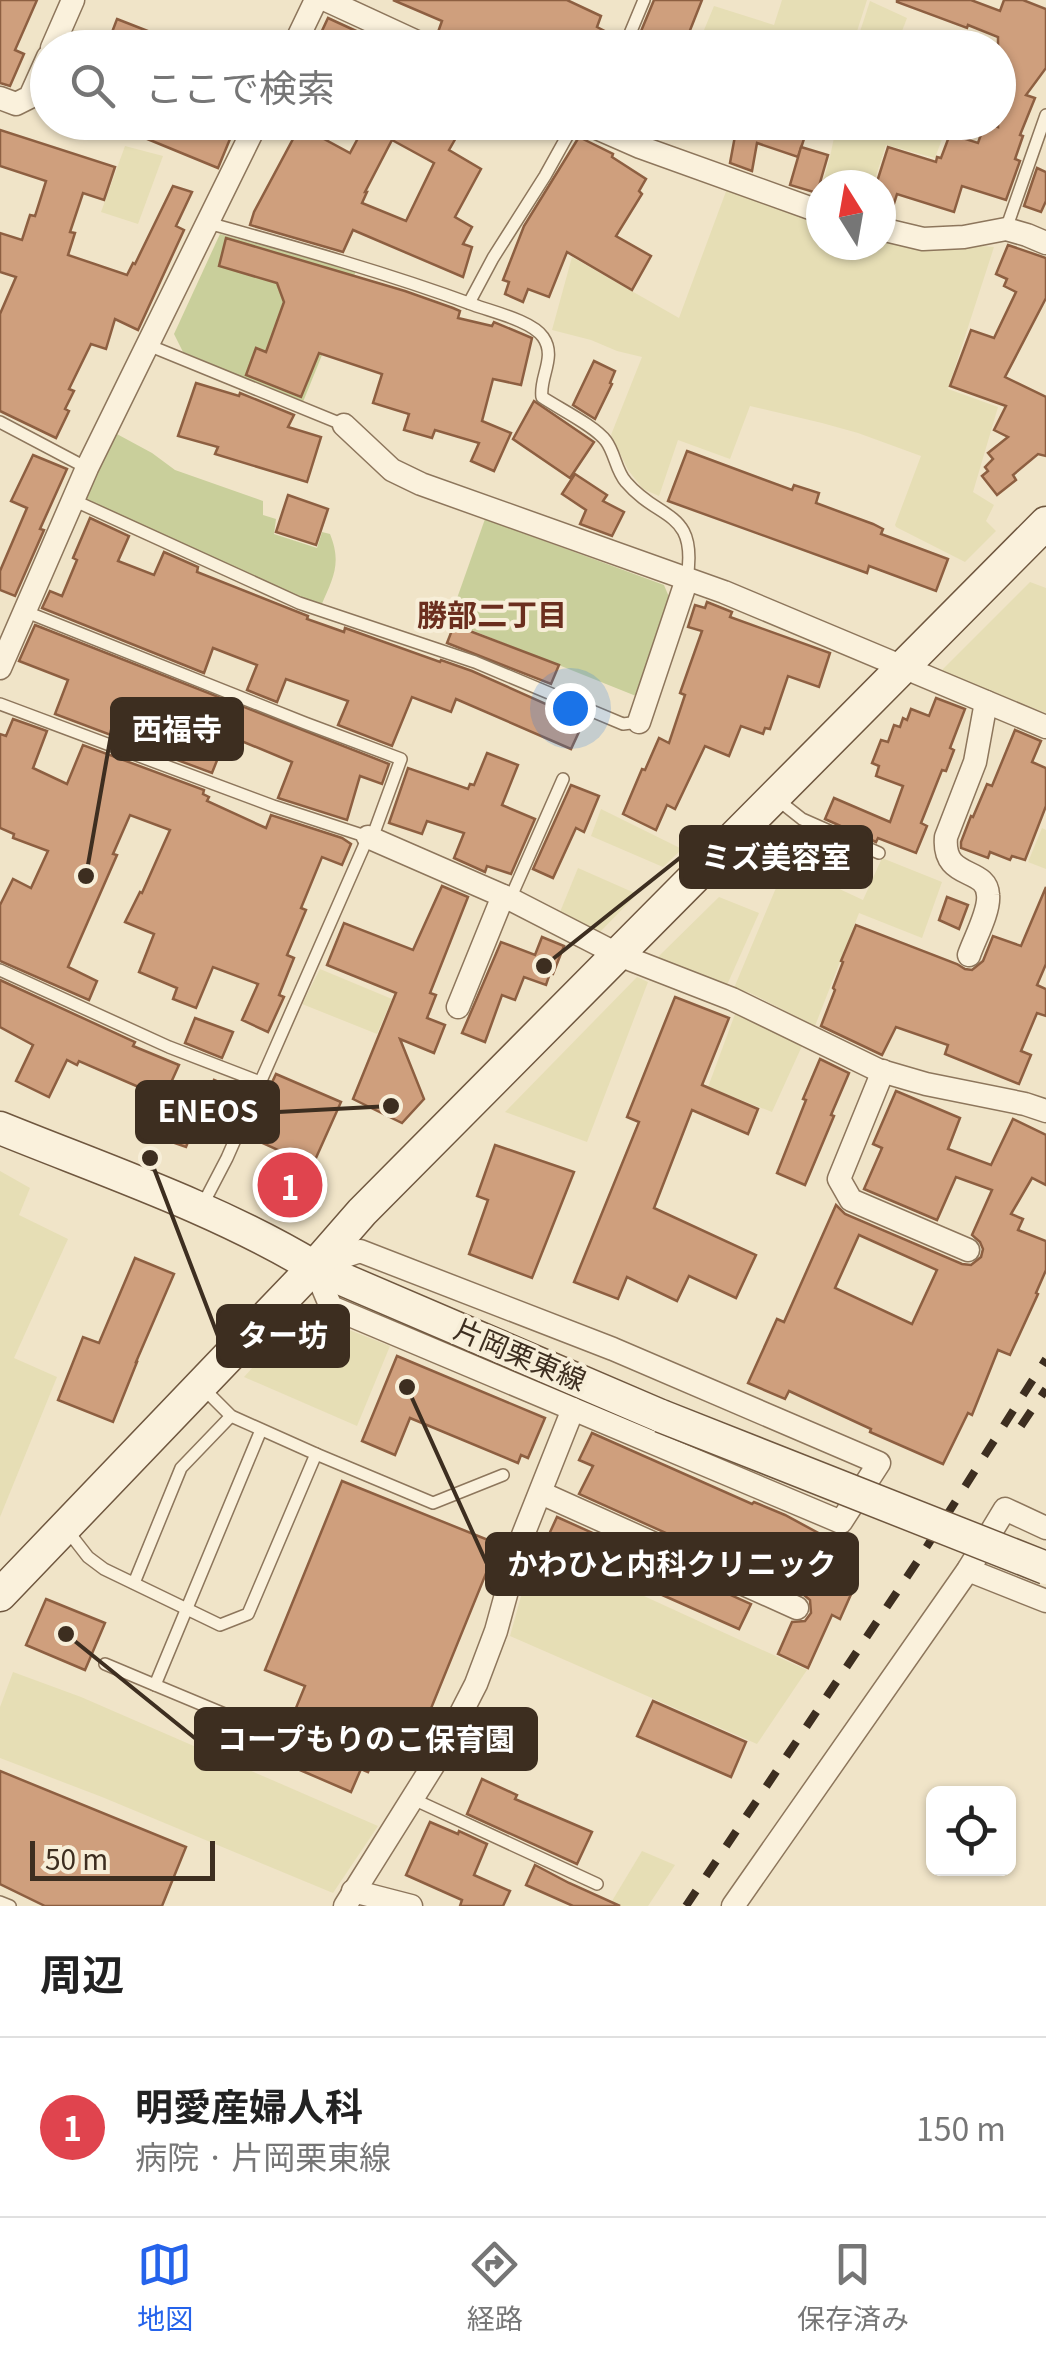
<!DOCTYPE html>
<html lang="ja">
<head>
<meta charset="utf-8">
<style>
  :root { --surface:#fff; --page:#f6f6f6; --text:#222; --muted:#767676; --line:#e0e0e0; --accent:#2563eb }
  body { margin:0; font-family:Georgia,"Noto Sans JP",serif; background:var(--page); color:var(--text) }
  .controls { position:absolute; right:30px; bottom:30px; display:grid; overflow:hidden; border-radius:15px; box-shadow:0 2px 8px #0004 }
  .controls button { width:90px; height:90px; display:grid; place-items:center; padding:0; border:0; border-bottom:2px solid var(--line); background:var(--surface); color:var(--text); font:50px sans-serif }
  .compass { position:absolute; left:806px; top:170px; width:90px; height:90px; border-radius:50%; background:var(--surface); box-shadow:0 2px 8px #0004; rotate:349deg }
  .scale { position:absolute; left:30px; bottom:25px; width:185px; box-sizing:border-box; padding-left:10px; border:5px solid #3d2e20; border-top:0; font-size:28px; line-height:35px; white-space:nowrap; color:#3d2e20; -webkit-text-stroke:8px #f7eed8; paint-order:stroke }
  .you { position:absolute; left:570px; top:708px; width:35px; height:35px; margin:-25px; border:8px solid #fff; border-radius:50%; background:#1a73e8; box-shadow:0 0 0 15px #1a73e833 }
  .badge { display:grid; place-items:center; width:65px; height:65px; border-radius:50%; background:var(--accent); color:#fff; font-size:32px; font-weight:700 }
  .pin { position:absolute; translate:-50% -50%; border:5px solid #fff; box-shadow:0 2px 10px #0006 }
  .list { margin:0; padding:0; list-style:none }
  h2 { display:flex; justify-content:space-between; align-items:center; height:130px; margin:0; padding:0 40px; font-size:42px }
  h2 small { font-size:32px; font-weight:400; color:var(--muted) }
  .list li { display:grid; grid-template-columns:65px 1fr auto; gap:30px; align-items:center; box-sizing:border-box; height:180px; padding:0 40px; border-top:2px solid var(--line) }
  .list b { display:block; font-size:38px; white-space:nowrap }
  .list p { margin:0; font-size:32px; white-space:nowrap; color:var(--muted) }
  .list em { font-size:32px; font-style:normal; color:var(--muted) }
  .icon { flex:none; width:55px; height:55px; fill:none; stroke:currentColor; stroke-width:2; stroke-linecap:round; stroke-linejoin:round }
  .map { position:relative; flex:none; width:1046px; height:1906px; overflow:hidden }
  .search { position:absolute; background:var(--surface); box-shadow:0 2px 8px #0004; left:30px; right:30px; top:30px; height:110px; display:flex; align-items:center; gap:25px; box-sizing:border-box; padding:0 35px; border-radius:55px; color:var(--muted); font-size:38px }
  .sheet { height:310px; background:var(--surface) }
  nav { display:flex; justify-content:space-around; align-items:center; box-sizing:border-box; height:140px; border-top:2px solid var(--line); background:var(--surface); font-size:28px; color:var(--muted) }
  nav a { display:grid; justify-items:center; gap:5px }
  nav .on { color:var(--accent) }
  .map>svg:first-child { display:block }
  .farmland { fill:#e6deb5 }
  .green { fill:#c9cf9b }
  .building { fill:#cf9f7d; stroke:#8d5f41; stroke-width:2.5; fill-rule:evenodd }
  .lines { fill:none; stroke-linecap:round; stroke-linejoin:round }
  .lane-casing { stroke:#8d765c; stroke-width:14 }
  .street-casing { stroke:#8d765c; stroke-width:25 }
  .secondary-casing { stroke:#6f573f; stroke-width:35 }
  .lane { stroke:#faf1dc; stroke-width:11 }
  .street { stroke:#faf1dc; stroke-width:22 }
  .secondary { stroke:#faf1dc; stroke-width:32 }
  .rail { stroke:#3d2e20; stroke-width:8; stroke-dasharray:18 18; stroke-linecap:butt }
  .secondary-bridge-casing { stroke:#6f573f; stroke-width:35; stroke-linecap:butt }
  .secondary-bridge { stroke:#faf1dc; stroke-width:32 }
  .labels { text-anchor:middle; stroke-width:8; stroke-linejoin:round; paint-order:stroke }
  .street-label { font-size:28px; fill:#3d2e20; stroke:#f7eed8 }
  .neighbourhood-label { font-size:30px; font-weight:bold; fill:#6b2e1e; stroke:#f7eed8 }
  .leader { fill:none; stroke:#3d2e20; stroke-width:4 }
  .callout-dot { fill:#3d2e20; stroke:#f7eed8; stroke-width:4 }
  .callout { fill:#3d2e20; stroke:#3d2e20; stroke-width:4 }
  .callout-label { font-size:30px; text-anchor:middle; font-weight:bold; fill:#fff }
</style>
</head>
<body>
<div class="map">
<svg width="1046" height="1906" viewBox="0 0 1046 1906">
  <rect width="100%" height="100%" fill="#f0e4c8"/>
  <g class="farmland">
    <path d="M782,0h85l-15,47h-119v-4l-29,-13 10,-24 60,19z"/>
    <path d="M870,1l37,17 -11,29h-41z"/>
    <path d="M834,123l1,-1 113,1 -13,35 -49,-13 -13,40h-51l8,-28 6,-29z"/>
    <path d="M125,146l38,10 -25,68 -37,-12z"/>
    <path d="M728,186l93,32v27h60v-8l113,10 -46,142 50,18 -25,85 21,13 -8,16 10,10 -31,31 -69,-35 -1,-2 26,-69 -63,-23 -36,-10 -72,-17 -20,53 -52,-19 -19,56 -16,-7 -15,-19 -17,-35 31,-78 -25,-6 -26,-11 -39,-10 20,-73 107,61z"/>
    <path d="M1030,582l16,6v125l-105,-42z"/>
    <path d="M601,809l81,40 -19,18 -72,-31z"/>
    <path d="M1042,828l4,2v39l-18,-7z"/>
    <path d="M882,858l60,24 -20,56 -63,-25 -44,113 -65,-33 -16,-5 52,-124 77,36z"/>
    <path d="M578,868l59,26 -38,39 -39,-21z"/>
    <path d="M719,897l40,16 -32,72 -70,-27z"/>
    <path d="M320,969l72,30 -15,35 -75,-30z"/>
    <path d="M637,977l11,5 -61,160 -82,-30z"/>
    <path d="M735,1014l67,32 -30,66 -64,-25z"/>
    <path d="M0,1171l30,17 -11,27 49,24 -54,119 43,19 -57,140z"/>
    <path d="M324,1320l66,26 -33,80 -113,-49 44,-49z"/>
    <path d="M535,1546l183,84 89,40 -50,74 -247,-108z"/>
    <path d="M13,1672l68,25 297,129 -45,67 -231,-96 -102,-39v-51z"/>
    <path d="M642,1851l33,14 -27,41h-39z"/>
  </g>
  <g class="green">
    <path d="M220,234l136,37 -53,131 -120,-50 -9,-18z"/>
    <path d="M115,433l37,20 23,17 88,31v14l13,4 -2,15 43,14 5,-16 8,2c12,30 3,44 -9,72l-237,-106z"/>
    <path d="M485,519l179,66 5,12 -33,99 -187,-75z"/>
  </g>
  <g class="building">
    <path d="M0,0h37l-22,50 9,4 -14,32 -10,-3z"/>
    <path d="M393,0h174l34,16 -4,11 21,11 -3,10h-138l-15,-9 -3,7 -22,-11 5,-14z"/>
    <path d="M654,0h48l-19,48h-49z"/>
    <path d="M897,0h74l29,11 4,-11h19l23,9v59l-20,27 9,3 -15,37 3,1 -8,23 5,2 -14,39 -44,-14 -8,26 -57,-18 -7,22 -9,-2v-29h-5l12,-38 48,15 1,-5 4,1 9,-24 28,9 7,-20 13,4v-90l-30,-12 -1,3 -70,-26z"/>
    <path d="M328,18l65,30h-79z"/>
    <path d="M117,19l69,27 -1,2h-79z"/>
    <path d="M106,122h131l-19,46z"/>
    <path d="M361,122h104l-16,28 32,19 -26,48 17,10 -9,17 9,3 -9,30 -110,-47 -10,22 -93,-27 4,-13 46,-86 50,27 15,-28zM392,140l42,23 -28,58 -44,-18 5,-11h-2z"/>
    <path d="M707,122h79l21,8 -9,27 -41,-14 -5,28 -22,-8 5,-27 -29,-10z"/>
    <path d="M0,130l115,37 -11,33 -21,-7 -13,39 5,1 -7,22 59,20 6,-12 2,1 38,-78 19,6 -16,34 8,4 -46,100 -23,-11 -9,30 -15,-5 -22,45 5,2 -9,18 4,2 -13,27 -56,-27v-97l16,-37 -16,-5v-39l22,7 8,-25 5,1 11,-35 -46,-15z"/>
    <path d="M579,137l34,17 -1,3 34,22 -7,12 3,3 -26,42 35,20 -19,34 -65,-38 -18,45 -21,-8 -5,13 -18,-8 4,-12 -6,-2 21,-54z"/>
    <path d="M801,147l27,8 -11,38 -27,-8z"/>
    <path d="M1037,168l9,4v29l-5,11 -17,-6z"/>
    <path d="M226,238l179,53 48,17 7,3 -2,7 34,8 2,-4 38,16 -11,47 -28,-6 -11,42 29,12 -17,38 -23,-10 8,-18 -44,-13 -3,8 -28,-8 5,-16 -36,-11 9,-29 -63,-21 -18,44 -55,-22 10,-27 10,4 18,-50 -7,-19 -58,-17z"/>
    <path d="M1008,245l38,13v40l-41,79 41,20v59l-8,-2 -25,21 3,5 -19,15 -15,-19 6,-5 -3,-4 8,-8 -5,-6 20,-16 -14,-7 12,-24 -56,-20 21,-56 23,8 22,-46 -12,-6 3,-7 -11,-5z"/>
    <path d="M594,361l21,10 -5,12 2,1 -17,35 -22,-14z"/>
    <path d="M196,383l43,13 1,-3 54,22 -6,12 33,10 -14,45 -92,-28 3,-7 -40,-11z"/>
    <path d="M534,401l60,41 -24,36 -57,-39z"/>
    <path d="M687,451l105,39 2,-5 25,8 -3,10 57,21 10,5 -2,5 67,25 -12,32 -67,-25 -2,7 -199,-72z"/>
    <path d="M33,455l34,14 -27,60 4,1 -29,66 -15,-6v-19l27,-63 -16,-7z"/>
    <path d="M575,474l32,21 -4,6 21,11 -12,24 -32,-12 6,-14 -24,-16z"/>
    <path d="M288,495l40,14 -12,36 -40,-13z"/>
    <path d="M90,518l39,18 -11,25 36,14 10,-23 34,15 -1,5 111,44 -1,3 37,13 1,-4 95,34 1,-2 31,11 112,50 -13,28 -115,-50 -5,13 -39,-15 -20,49 -54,-21 10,-24 -62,-22 -9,23 -30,-12 10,-25 -44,-17 -9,25 -162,-65 8,-17 12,5 15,-36 -4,-2z"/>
    <path d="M707,602l25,10 -2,5 100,36 -11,34 -31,-11 -18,53 -5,-1 -2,6 -22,-8 -12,30 -24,-10 -30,63 -8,-4 -11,25 -33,-16 19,-45 3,1 14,-32 10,5 16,-48 -5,-2 22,-62 -14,-4 7,-22 10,3z"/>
    <path d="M35,625l354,139 -7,20 -22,-8 -13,44 -69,-22 14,-36 -65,-27 -15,38 -157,-59 13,-34 -49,-19z"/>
    <path d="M454,625l105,40 -8,19 -104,-41z"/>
    <path d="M936,698l29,11 -15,39 4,2 -8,21 -4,-1 -21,53 6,3 -11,27 -38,-15 -2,4 -51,-23 9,-21 56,24 13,-36 -27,-10 3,-10 -7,-3 9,-23 7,2 6,-17 6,2 3,-9 4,2 4,-11 18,7z"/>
    <path d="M13,719l34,12 -14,37 34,16 16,-39 121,45 -1,4 6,3 -2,4 59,27 5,-13 71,23 9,6 -9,21 -20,-8 -21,51 5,2 -19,45 7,3 -15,37 5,2 -16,35 -26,-12 16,-36 -45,-17 -17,41 -23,-9 4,-11 -38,-16 15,-38 -29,-12 15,-30 2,1 28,-63 -40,-15 -17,39 4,1 -49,112 29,14 -8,19 -89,-39v-56l13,-26 18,9 17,-37 -35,-13 1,-4 -14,-6v-94l6,2z"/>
    <path d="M1015,730l26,11 -9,21 14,6v38l-21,54 -13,-4 -2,4 -20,-8 -2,6 -27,-10v-6l10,-26 2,1 14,-33 5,2z"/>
    <path d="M487,753l31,12 -16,40 33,14 -24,55 -24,-8 -2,6 -31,-14 10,-25 -37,-12 -5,13 -33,-11 19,-55 60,21 2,-5 4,1z"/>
    <path d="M571,785l28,11 -15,36 -8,-4 -23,50 -20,-9z"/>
    <path d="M442,886l26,11 -38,96 6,2 -9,23 18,7 -11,28 -34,-14 24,60 -22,24 -49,-24 43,-106 -69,-28 17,-42 69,27z"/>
    <path d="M1046,887v77l-9,21 9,4v27l-9,-3 -16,38 10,4 -12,29 -74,-30 3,-9 -52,-18 -14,28 -61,-29 14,-36 -2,-2 10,-26 -2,-1 15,-36 101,39 8,5 7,1 11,-9 10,-25 28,10z"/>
    <path d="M947,897l21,8 -9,24 -20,-9z"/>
    <path d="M542,937l22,9 -11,28 -3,-1 -4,12 -22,-8 -9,23 -13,-5 -17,47 -23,-9 39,-91 34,13z"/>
    <path d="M0,980l135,62 -2,4 46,19 -15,33 -85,-37 -2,4 -10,-5 -18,37 -33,-16 17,-36 -33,-18z"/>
    <path d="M675,997l54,21 -27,67 56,24 -10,25 -56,-24 -38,98 102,47 -20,43 -47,-22 -12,25 -50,-24 -9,22 -44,-17 65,-160 -12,-5z"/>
    <path d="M195,1018l38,14 -11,26 -37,-15z"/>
    <path d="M820,1059l29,14 -18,42 3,1 -29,69 -28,-12 29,-73 -3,-1z"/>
    <path d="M276,1074l65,28 -26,58 -21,-9 -3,5 -44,-20z"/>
    <path d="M214,1080l31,13 -15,36 -3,-1 -2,3 -28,-11z"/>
    <path d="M896,1091l64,27 -12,31 43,16 22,-46 33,16v50l-14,-7 -21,36 12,5 -5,11 28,11v29l-10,23 2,1 -28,61 -12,-5 -26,65 -4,-2 -25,51 -73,-32 1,-3 -82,-38 -4,8 -37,-16 29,-64 7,3 52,-117 9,9 117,50 9,1 10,-8 2,-8 -3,-7 -8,-7 20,-45 -36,-13 -19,43 -73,-31 18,-41 -9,-4zM859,1235l78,35 -25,54 -77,-36z"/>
    <path d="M173,1122l20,8 -7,17 -20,-7z"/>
    <path d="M495,1145l79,27 -42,106 -63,-24 19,-54 -11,-4z"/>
    <path d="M135,1258l39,16 -38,88h1l-24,60 -55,-22 25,-63 16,6z"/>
    <path d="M397,1356l148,62 -17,40 -7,-3 -3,8 -108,-45 -15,37 -33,-14z"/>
    <path d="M592,1433l160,71 2,-2 31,13 52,28 -17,34 32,15 -12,27 -8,-4 -24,53 -30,-14 14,-32 13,-1 6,-8 -1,-13 -6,-5 -225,-101 14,-28 -14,-6z"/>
    <path d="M342,1481l156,63 -77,189 -31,-12 -22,51 -7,-3 -10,23 -51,-22 15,-34 -26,-11 16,-39 -40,-16z"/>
    <path d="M557,1517l194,87 -12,25 -194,-86z"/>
    <path d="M46,1599l59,24 -20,47 -59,-25z"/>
    <path d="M653,1701l93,41 -15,35 -94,-41z"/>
    <path d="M0,1771l186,76 -24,59h-117l-45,-22z"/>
    <path d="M482,1779l35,16 -2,4 77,33 -15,32 -110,-50z"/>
    <path d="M430,1822l28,12 1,-3 28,13 -13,31 36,16 -7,15h-43l2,-6 -56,-25z"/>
    <path d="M535,1865l34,18 51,23h-47l-47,-21z"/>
  </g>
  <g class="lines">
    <g class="lane-casing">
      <g id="lane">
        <path d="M624,48l20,-48"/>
        <path d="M208,223c90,25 179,50 266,82 19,7 58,16 69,32 14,20 -4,40 -1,60 16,11 53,29 64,44 9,12 10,30 20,41 34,40 72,27 61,97"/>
        <path d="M1006,229l40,-114"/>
        <path d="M469,303l24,-45 52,-82 30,-54"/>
        <path d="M148,345l196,80"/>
        <path d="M0,422l87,46"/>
        <path d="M73,500l226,103 176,59 148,62 16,-2"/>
        <path d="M24,611l281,112 96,36 -26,71 -7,7 -141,321 -25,48"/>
        <path d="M0,704l273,102 95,31"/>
        <path d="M778,800l24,19 77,34"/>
        <path d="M510,899l53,-120"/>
        <path d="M0,970l169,77 91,35"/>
        <path d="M316,1454l117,49 70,-28"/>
        <path d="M67,1530l21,27 16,12 116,56 28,-11 68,-160 -85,-38 -29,-29"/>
        <path d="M134,1583l47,-115 50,-52"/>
        <path d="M105,1664l50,21 106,-255"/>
        <path d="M155,1685l120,50"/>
        <path d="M413,1799l184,85"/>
        <path d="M0,1902l10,4"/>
      </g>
    </g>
    <g class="street-casing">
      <g id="street">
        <path d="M326,0l104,48"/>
        <path d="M52,48l21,-48"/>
        <path d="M293,48l23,-48"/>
        <path d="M0,98l16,6 14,-7 18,-40"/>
        <path d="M583,122l57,25 181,65"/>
        <path d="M881,229l42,10 41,-2 42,-8 21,6 19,8"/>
        <path d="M344,425l48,45 29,14 303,108 322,135"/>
        <path d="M0,668l87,-200 170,-346"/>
        <path d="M639,722l48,-143"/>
        <path d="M368,837l142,62 109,56 113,44 146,71 48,14 99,20 21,7"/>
        <path d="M969,955c5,-15 21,-44 19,-60 -1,-29 -46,-14 -42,-58l29,-75 11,-60"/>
        <path d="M458,1007l45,-111"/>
        <path d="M883,1071l-44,108 12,21 117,50"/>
        <path d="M360,1251l253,98 266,114 -38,59 -510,-215 -17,-40z"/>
        <path d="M541,1493l256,115"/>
        <path d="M968,1570l78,31"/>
        <path d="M353,1891l58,15"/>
        <path d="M345,1906l94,-150 37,-72 20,-53 25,-91 52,-131"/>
        <path d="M733,1906l235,-336 37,-61 41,19"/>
      </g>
    </g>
    <g class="secondary-casing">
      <g id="secondary">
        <path d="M0,1128c106,43 216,80 314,139l347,149"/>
        <path d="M0,1595l314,-328 48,-55 684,-689"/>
      </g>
    </g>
    <use href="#lane" class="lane"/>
    <use href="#street" class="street"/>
    <use href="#secondary" class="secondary"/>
    <g class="rail">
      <path d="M1021,1426l25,-37"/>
      <path d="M686,1906l231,-344 129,-203"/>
    </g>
    <g class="secondary-bridge-casing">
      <path id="secondary-bridge" d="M661,1416l385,152"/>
    </g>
    <use href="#secondary-bridge" class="secondary-bridge"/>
  </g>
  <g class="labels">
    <g class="street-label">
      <text transform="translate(520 1355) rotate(23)" y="10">片岡栗東線</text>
    </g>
    <g class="neighbourhood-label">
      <text x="492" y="626">勝部二丁目</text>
    </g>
  </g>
  <path class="leader" d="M86 876L112 729M544 966L681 857M391 1106L278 1112M150 1158L218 1336M407 1387L487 1564M66 1634L196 1739"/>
  <g class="callout-dot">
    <circle cx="86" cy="876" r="10"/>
    <circle cx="544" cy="966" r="10"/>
    <circle cx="391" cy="1106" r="10"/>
    <circle cx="150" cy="1158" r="10"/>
    <circle cx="407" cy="1387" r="10"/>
    <circle cx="66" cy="1634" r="10"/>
  </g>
  <g class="callout">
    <rect x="112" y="699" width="130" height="60" rx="10"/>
    <rect x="681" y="827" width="190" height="60" rx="10"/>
    <rect x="137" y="1082" width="141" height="60" rx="10"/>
    <rect x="218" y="1306" width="130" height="60" rx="10"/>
    <rect x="487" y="1534" width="370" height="60" rx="10"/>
    <rect x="196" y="1709" width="340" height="60" rx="10"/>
  </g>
  <g class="callout-label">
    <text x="177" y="740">西福寺</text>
    <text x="776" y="868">ミズ美容室</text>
    <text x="208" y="1122">ENEOS</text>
    <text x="283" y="1346">ター坊</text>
    <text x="672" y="1575">かわひと内科クリニック</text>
    <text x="366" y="1750">コープもりのこ保育園</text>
  </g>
</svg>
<div class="controls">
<button><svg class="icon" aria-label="locate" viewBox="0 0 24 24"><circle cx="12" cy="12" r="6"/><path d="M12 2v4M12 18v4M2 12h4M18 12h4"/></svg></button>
</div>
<svg class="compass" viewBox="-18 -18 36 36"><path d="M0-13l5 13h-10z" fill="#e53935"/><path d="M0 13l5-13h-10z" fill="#767676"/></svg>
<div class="scale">50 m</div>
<div class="you"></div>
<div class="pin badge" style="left:290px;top:1185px;background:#e0444e">1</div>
<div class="search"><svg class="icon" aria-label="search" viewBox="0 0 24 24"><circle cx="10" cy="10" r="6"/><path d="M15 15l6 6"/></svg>ここで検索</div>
</div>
<section class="sheet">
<h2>周辺<small></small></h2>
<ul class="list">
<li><span class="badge" style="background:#e0444e">1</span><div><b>明愛産婦人科</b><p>病院 · 片岡栗東線</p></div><em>150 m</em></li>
</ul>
</section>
<nav>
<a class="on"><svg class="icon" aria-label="map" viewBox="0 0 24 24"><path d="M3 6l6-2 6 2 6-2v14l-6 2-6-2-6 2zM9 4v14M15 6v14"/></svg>地図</a>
<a><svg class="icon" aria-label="directions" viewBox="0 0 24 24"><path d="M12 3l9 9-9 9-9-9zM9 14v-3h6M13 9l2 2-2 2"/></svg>経路</a>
<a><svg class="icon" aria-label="saved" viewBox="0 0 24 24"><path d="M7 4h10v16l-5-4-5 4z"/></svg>保存済み</a>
</nav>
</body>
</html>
